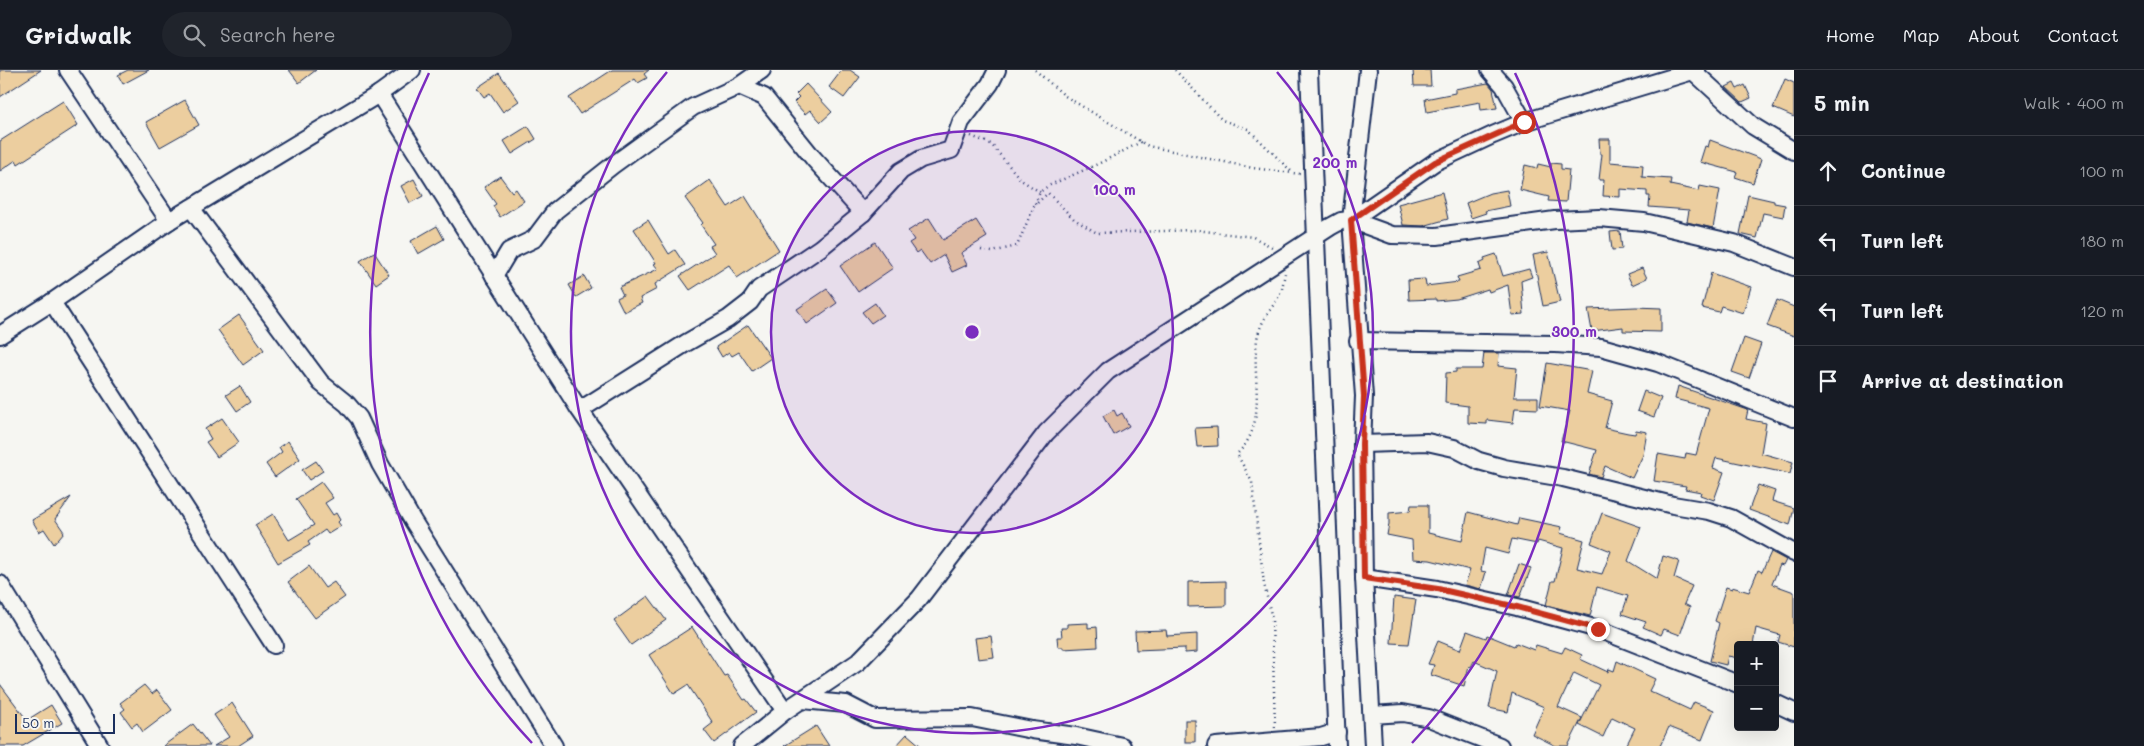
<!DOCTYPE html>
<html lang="en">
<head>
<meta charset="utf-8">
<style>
  :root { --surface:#171b24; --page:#20242c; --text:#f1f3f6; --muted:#9ea1a6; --line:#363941 }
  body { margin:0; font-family:Mali,sans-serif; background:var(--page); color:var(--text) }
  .controls { position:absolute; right:15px; bottom:15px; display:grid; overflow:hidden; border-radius:5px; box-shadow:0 5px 20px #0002 }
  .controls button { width:45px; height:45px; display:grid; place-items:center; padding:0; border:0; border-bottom:1px solid var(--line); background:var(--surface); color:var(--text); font:25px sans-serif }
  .scale { position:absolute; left:15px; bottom:12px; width:100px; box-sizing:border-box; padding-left:5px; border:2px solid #1b2f5e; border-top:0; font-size:14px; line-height:18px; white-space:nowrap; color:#1b2f5e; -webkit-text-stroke:4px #f6f6f2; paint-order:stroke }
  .stop { position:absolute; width:15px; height:15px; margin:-11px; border:4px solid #c8321e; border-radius:50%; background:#fff }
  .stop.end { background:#c8321e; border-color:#fff; box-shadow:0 1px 5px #0008 }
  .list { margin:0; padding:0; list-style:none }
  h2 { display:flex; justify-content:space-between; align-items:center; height:65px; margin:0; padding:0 20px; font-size:21px }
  h2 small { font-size:16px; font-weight:400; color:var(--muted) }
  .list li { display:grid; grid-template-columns:32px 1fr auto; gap:15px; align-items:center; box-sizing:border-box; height:70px; padding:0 20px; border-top:1px solid var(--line) }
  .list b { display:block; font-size:19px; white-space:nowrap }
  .list em { font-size:16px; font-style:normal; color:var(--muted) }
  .icon { flex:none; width:28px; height:28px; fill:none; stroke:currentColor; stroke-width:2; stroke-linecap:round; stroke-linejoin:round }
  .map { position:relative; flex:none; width:1794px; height:676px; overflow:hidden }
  header { display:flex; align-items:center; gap:30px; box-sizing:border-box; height:70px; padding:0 25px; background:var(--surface); border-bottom:1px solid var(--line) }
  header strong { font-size:24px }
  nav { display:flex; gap:28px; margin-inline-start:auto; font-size:18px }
  .search { width:350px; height:45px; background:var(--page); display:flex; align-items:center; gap:12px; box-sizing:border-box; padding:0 18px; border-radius:28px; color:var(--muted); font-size:19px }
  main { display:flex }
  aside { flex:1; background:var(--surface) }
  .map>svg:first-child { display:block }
  .building { fill:#ecce9f; stroke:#1b2f5e }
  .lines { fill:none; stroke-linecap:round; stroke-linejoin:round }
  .minor-casing { stroke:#1b2f5e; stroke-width:20 }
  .path { stroke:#1b2f5e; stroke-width:2.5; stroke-dasharray:1 4; stroke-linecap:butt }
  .minor { stroke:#f6f6f2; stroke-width:16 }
  .route { stroke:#c8321e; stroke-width:6 }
  .ring { fill:none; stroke:#7b2cbf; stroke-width:2.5 }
  .centre { fill:#7b2cbf; stroke:#f6f6f2; stroke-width:2.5 }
  .ring-label { font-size:15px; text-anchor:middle; font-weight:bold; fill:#7b2cbf; stroke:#f6f6f2; stroke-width:4; stroke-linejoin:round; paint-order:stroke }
</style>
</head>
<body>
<header>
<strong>Gridwalk</strong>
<div class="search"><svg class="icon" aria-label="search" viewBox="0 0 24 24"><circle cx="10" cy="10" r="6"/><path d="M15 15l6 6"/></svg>Search here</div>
<nav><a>Home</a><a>Map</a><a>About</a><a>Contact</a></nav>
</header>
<main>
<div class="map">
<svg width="1794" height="676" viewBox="0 0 1794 676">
  <rect width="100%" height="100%" fill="#f6f6f2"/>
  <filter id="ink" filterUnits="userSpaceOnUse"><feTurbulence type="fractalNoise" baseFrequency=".02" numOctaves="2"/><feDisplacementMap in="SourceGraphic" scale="10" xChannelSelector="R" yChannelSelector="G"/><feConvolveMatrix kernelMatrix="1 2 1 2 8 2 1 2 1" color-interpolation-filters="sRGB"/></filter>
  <g filter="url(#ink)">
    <g class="building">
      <path d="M0,0h41l-41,27z"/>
      <path d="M128,0h21l-26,14 -5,-9z"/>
      <path d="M289,0h27l-17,13z"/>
      <path d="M612,0h37l-5,4 3,4 -9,5 -3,-4 -55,35 -11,-16z"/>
      <path d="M842,0h8l10,7 -16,21 -15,-11z"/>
      <path d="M1413,0h17l1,16h-17z"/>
      <path d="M499,3l20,28 -16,11 -13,-19 -6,4 -7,-9z"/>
      <path d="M1785,9l9,4v34l-21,-9z"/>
      <path d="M1488,13l5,6 4,19 -16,2 -1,-8 -53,10 -2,-13 30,-6v-4z"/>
      <path d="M1734,13l3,6 8,-4 6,13 -9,4 -16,-15z"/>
      <path d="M806,14l26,28 -11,10 -11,-12 -5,4 -11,-12 5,-5 -3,-3z"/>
      <path d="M185,30l14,25 -39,22 -14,-25z"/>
      <path d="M63,31l15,24 -60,39 -2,-4 -16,11v-30z"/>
      <path d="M528,56l8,13 -24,15 -8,-13z"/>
      <path d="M1599,69h11v23l33,3 -1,12 29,2 -1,6 29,6 1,-5 20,4 -7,38 -26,-6 2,-12 -40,-3 1,-11h-3v-5l-27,-2v8l-17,-1 1,-16h-5l3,-26h-2z"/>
      <path d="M1710,70l51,19 -8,24 -18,-6 2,-5 -37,-10 5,-16 3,1z"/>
      <path d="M1551,93l10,1v5l8,1 -3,32 -18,-1 1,-4 -29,-7 5,-25 12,3 1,-4 13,3z"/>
      <path d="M500,106l12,16 4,-3 8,12 -24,16 -7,-11 3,-2 -12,-17z"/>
      <path d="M414,109l9,17 -13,7 -9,-17z"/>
      <path d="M710,110l18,27 17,-11 34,54 -42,28 -8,-13 -39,25 -10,-14 35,-23 -5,-7 4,-2 -13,-19 2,-2 -18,-25z"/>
      <path d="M1507,120l3,16 -25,5 1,2 -15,5 -5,-15 24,-10z"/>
      <path d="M1442,122l6,27 -25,7 -20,-1 -5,-21z"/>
      <path d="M1748,125l26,6v2l11,2 -2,12 -20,-4 -6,25 -17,-4z"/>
      <path d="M929,148l14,22 33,-20 11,17 -26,16 6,12 -15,7 -8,-17 -14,9 -10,-14 -4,3 -7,-10 5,-3 -6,-9z"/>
      <path d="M648,150l21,34 6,-4 10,15 -30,19 2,5 -17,9 2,5 -18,9 -7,-14 6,-3 -4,-8 39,-18 -4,-5 2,-1 -22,-34z"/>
      <path d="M437,156l7,13 -26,15 -7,-13z"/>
      <path d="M1620,161l2,18 -10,1 -2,-18z"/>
      <path d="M875,172l18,26 -35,24 -18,-26z"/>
      <path d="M374,182l15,23 -13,9 -16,-23z"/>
      <path d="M1548,182l12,50 -17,4 -10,-51z"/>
      <path d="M1496,184l7,22 26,-7 3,8 -11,4 3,33 -12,1 -4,-30 -19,7 -1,-3 -31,10 -21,2v-2l-27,1 -1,-20 17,-1 1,7 33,-4 -2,-5 24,-7 -2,-6 6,-3 -1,-3z"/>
      <path d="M1642,198l5,10 -15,7 -5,-11z"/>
      <path d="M1711,203l40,14 -8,26 -22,-7 -2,6 -17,-4z"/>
      <path d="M584,206l7,12 -15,9 -7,-12z"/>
      <path d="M827,219l10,14 -30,21 -10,-15z"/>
      <path d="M1777,230l17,7v29l-27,-10z"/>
      <path d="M875,233l8,12 -12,8 -9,-11z"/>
      <path d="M1636,237l25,1v24l-38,-1v-4l-31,4 -4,-22z"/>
      <path d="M239,245l25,35 -21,15 -25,-35z"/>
      <path d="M748,255l23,33 -19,13 -13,-19 -7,4 -3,-4 -7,5 -6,-10z"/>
      <path d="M1744,268l17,6 -12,34 -17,-6z"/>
      <path d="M1484,283h15l-1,13 19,2 -3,29h24v12l-23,-1 -2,15 -26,-3v4l-19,-1v-17l-23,-3 1,-30 10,-1v-3h26z"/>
      <path d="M1547,293l45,8 -5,23 25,7 -7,27 23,5 7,1 1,-4 11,2 -4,23 -11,23 -27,-12 -4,11 -12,-3 8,-24 -36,-9 9,-30 -30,-5z"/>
      <path d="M240,316l10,16 -13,9 -11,-16z"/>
      <path d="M1678,316l70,24 -2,9 20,4 -5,30 32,9 -3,12 -74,-16 -3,10 11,4 -10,28 -14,-5 1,-3 -16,-3 1,-3 -32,-5 4,-27 27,5 1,-6 10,2 13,-47 -34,-9z"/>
      <path d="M1644,321l17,7 -7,19 -17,-6z"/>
      <path d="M1114,340l3,6 5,-3 7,13 -16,9 -10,-19z"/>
      <path d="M222,348l17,24 -22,15 -11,-15 5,-3 -6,-10z"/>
      <path d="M1217,357l1,19 -21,1 -2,-19z"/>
      <path d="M288,371l12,18 -25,18 -9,-13 16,-12 -3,-5z"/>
      <path d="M316,391l7,10 -14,9 -7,-10z"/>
      <path d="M321,412l12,16 -8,5 8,12 3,-2 4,7 -2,2 3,4 -13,8 -3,-4 -17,12 2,3 -32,18 -23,-38 18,-11 16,26 25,-15 -18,-26z"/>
      <path d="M1758,415l17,6 -3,10 22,7 -4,17 -41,-15z"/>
      <path d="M71,427l-16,22 9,13 -10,12 -10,-15 -5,3 -7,-12z"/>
      <path d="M1411,435h17v28l34,8 6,-29 49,13 2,-7 43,9 -2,6 24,7 -7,28 25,6 9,-23 -20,-8 11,-30 39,14 -13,34 29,18 6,-23 16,5 -5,17 18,8 -8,18 6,3 -10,28 -16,-6 -3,6 -18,-8 3,-5 -24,-8 6,-18 -31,-9 -7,29 -44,-11 6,-24h3l8,-33 -25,-7 -1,3 -25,-5 -4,15 -23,-6 -4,23 5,1 -5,17 -16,-4 5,-15 -40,-10 -17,-1 -1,-19 -25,-5 2,-11v-11l21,-2z"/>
      <path d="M1771,482l15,8 -3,6 -3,-1 -8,19 22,8v55l-16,-5 2,-7 -24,-7 -3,17h-15v13l-10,-2 -2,9 -16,-4 9,-38 -4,-2 11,-34 6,2v-2l17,5 9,-22 4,2z"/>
      <path d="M1519,494l12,4 -11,29 -12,-2z"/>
      <path d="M309,496l16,22 9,-6 11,15 -30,21 -27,-36z"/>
      <path d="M1226,511v25l-38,1v-25z"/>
      <path d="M648,526l18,24 -35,25 -17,-24z"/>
      <path d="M1394,527l22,3 -7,44 -18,-1z"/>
      <path d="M1088,553v5l9,-1 1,20 -35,2v-2h-5l-1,-10h5l-1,-9h6v-4z"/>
      <path d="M692,557l32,49 3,-1 17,25 2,-1 10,13 -42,31 -10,-13 9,-7 -25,-38 -14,9 -25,-39z"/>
      <path d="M1166,560l1,6 30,-2v18l-12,1v-5l-49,2 -1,-19z"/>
      <path d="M1467,561l19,7 1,-3 27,11 2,-3 18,7 2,-5 26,8 3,-6 17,8 -2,4 28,13 1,-3 5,2 3,-10 38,18 -6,12 41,19 4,-8 20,8 -12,30 -33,-13 -9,19h-34l9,-18 -23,-11 -9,20 -24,-12 20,-40 -25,-12 -16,34 24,11 -14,28h-12l-24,-12 12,-27 -32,-14 -4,19 -19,-4 8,-37 -23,-10 -3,6 -2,-1 -5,20 -33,-11 3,-10 -6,-1 10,-23 22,9z"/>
      <path d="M991,566l3,21 -16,2 -3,-21z"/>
      <path d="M0,614l27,36 24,-15 11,18 -39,23h-23z"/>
      <path d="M144,615l8,9 5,-4 15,20 -29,22 -6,-9 -5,4 -11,-15 4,-3 -5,-6z"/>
      <path d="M232,633l21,33 -15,10h-24l15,-9 -15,-22z"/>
      <rect x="1185" y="650" width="10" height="22"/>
      <path d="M193,654l17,22h-47z"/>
      <path d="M816,656l13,20h-45z"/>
      <path d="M907,664l14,12h-25z"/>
    </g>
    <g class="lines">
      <g class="minor-casing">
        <g id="minor">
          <path d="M68,0l101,151"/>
          <path d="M1309,0l28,676"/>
          <path d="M1368,0l-17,150 13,176 -2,48 2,134 9,168"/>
          <path d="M1490,0l14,16 20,36"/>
          <path d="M1693,1l60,55 41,25"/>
          <path d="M739,16l23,-16"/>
          <path d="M379,24l198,312 208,305"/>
          <path d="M191,138l130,175 26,21 12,14 21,46 33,57 141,225"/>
          <path d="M1351,150l41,15 45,1 118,-16 44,-2 45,4 90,21 60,24"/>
          <path d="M494,206l15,-25 25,-12 21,-28 58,-46 80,-58 46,-21 25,11 50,62 49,54"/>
          <path d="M52,232l222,343"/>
          <path d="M0,265l52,-33 117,-81 210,-127 33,-24"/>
          <path d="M1358,271l198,3 45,3 57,16 136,55"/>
          <path d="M580,340l106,-67 42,-24 22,-17 9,-13 61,-41 43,-35 38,-42 20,-12 30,-9 10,-28 29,-38 7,-14"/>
          <path d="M1362,374l65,-2 27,6 25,13 25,7 59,10 110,27 36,6 22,7 63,35"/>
          <path d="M1364,508l73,11 80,18 81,22 140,55"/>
          <path d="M0,514l100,162"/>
          <path d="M802,630l44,4 29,15 97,-1 60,12 44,6 46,10"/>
          <path d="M1775,633l19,9"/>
          <path d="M1372,645l31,-2 26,5 71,28"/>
          <path d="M742,676l43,-35 73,-49 61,-63 127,-166 62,-62 222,-144 11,-6 10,-1 84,-58 58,-27 31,-13 172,-52"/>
          <path d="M1216,676l105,-9 16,-5"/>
        </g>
      </g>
      <g class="path">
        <path d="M1035,0l30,26 83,50 105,22 47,6"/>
        <path d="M1175,0l47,50 26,9 45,44"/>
        <path d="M971,66l20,8 30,36 19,12"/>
        <path d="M1035,134l5,-12 8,-6 52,-23 41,-21"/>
        <path d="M981,180l11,2 25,-6 17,-40 14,-13 26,26 23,14 99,-3 57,7 19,10"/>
        <path d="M1275,657l-3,-108 -8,-35 -12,-102 -15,-28c32,-31 14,-74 20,-114 3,-22 19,-34 25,-51 1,-5 2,-11 3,-16"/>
      </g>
      <use href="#minor" class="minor"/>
    </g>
  </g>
  <g class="lines" filter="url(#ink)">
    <path class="route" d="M1524,52l-89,40 -84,58 13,176 -2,48 2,134 74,11 79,18 81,22"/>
  </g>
  <circle cx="972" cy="262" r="201" fill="#7b2cbf" fill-opacity=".12"/>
  <g class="ring">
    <circle cx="972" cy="262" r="201"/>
    <path d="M1277 2A401 401 0 1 1 667 2"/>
    <path d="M532 673A602 602 0 0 1 429 3M1515 3A602 602 0 0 1 1412 673"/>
  </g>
  <circle cx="972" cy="262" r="8" class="centre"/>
  <g class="ring-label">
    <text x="1335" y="98">200 m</text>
    <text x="1114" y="125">100 m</text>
    <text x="1574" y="267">300 m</text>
  </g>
</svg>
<div class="controls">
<button>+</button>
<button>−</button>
</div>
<div class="scale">50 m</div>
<div class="stop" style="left:1524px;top:52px"></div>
<div class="stop end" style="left:1598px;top:559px"></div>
</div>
<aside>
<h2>5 min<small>Walk · 400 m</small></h2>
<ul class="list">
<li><svg class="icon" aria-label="ahead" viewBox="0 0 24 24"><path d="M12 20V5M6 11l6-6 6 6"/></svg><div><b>Continue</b></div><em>100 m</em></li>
<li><svg class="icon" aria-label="left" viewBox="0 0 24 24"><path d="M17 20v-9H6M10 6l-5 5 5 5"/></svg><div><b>Turn left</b></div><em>180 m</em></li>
<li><svg class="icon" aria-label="left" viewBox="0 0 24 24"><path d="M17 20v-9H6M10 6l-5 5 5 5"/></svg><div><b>Turn left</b></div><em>120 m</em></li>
<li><svg class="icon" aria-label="arrive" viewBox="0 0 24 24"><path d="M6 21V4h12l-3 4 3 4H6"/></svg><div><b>Arrive at destination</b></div></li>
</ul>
</aside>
</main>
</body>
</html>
